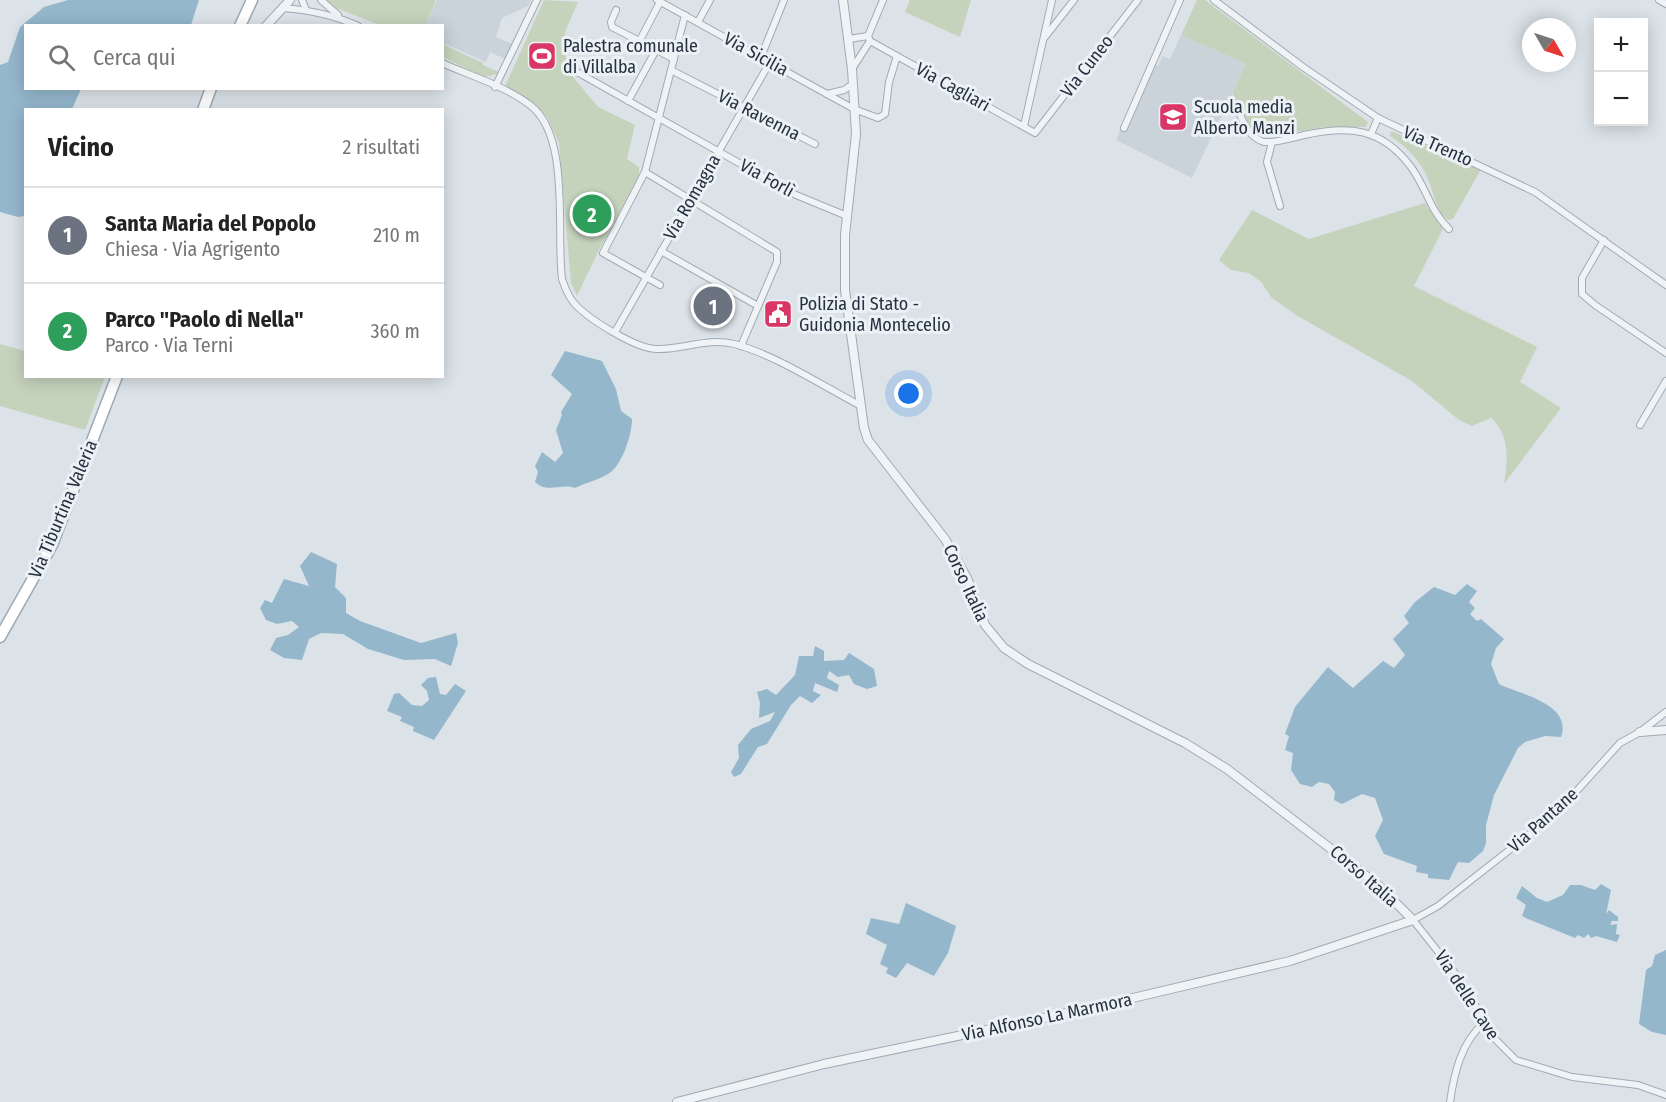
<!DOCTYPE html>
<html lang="it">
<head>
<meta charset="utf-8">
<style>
  :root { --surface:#fff; --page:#f2f2f2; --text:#222; --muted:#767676; --line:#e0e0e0; --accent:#ea580c }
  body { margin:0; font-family:"Fira Sans Condensed",sans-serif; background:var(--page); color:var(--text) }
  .controls { position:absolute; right:18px; top:18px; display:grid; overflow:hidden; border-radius:0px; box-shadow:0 3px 15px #0003 }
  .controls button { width:54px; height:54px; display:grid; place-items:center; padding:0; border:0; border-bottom:2px solid var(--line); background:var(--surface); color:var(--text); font:30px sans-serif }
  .compass { position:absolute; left:1522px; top:18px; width:54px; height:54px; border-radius:50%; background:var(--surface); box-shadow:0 3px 15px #0003; rotate:129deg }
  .you { position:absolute; left:909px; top:394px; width:21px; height:21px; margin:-15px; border:4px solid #fff; border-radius:50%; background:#1a73e8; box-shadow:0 0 0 9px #1a73e833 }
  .badge { display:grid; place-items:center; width:39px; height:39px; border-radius:50%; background:var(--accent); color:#fff; font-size:20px; font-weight:700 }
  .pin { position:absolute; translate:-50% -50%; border:3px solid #fff; box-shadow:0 2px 6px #0006 }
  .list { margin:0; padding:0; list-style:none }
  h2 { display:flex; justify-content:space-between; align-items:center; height:78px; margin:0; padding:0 24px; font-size:26px }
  h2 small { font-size:20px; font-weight:400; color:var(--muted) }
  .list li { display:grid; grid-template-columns:39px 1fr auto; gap:18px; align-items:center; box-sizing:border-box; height:96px; padding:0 24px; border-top:2px solid var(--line) }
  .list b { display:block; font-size:22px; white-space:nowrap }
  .list p { margin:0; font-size:20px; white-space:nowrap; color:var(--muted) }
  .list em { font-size:20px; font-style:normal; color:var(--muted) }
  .icon { flex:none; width:33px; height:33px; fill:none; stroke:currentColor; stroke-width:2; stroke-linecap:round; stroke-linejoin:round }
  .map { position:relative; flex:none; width:1666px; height:1102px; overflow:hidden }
  .search { position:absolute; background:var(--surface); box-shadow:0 3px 15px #0003; left:24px; top:24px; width:420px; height:66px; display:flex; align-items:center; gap:15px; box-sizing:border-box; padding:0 21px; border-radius:0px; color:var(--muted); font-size:22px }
  .panel { position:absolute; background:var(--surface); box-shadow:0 3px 15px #0003; left:24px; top:108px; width:420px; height:270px; border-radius:0px }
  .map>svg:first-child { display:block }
  .built { fill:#cad2da }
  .green { fill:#c5d3bd }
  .water { fill:#94b7cc }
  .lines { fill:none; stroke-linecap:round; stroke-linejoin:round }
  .minor-casing { stroke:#a1aab2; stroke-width:8 }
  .tertiary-casing { stroke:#a1aab2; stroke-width:10 }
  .primary-casing { stroke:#9ba9b5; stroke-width:13 }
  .minor { stroke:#eff3f6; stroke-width:6 }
  .tertiary { stroke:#eff3f6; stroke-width:8 }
  .primary { stroke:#fff; stroke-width:10 }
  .labels { text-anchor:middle; stroke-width:6; stroke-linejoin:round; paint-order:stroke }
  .poi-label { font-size:18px; fill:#253240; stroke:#ecf1f6; text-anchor:start }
  .street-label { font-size:18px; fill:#253240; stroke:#ecf1f6 }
</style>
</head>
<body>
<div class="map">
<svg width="1666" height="1102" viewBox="0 0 1666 1102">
  <rect width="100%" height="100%" fill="#dce3e8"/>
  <g class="built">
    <path d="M437,0h94l-3,6 -26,12 -6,19 16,7 -7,15 -15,-7 -4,10 -43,-19 -1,-17h-17z"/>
    <path d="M1181,35l65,29 -54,114 -76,-38 34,-77 8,3 5,-10 7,3z"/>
  </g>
  <g class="green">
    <path d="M326,0h110l-11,26 -45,-1 -44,-17z"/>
    <path d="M544,0l34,2 -13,30v19l4,21 29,35 37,18 -8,34 12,8v11l-40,72 -22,46 -6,-13 -12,-140 -12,-26 -12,-13 -30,-18z"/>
    <path d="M910,0h61l-11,37 -55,-25z"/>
    <path d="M1197,0h8l163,122 -2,5h-42l-57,10 -17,-9 -11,-26 -7,-8 14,-30 -65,-29z"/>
    <path d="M442,44l41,19v2l18,8 -17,4 -41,-20z"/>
    <path d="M1391,131l90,38 -28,50 -5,1c-12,-9 -12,-19 -17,-33 -7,-22 -21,-38 -41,-51z"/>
    <path d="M1425,203l18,26 -29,57 123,61 -17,35 41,26 -57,76c4,-22 6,-50 -13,-66l-19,8 -13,-6 -47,-39 -116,-66 -25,-18 -10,-15 -12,-9 -18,-3 -12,-10 33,-50 57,29z"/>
    <path d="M0,344l25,7 1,25 79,1 -20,53 -85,-24z"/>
  </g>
  <g class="water">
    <path d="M68,0h131l-8,25 -165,1v62l55,1 -9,20 -46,1 -1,106 -7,1 -18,-5v-147l8,-3 12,-35 24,-20z"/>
    <path d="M565,351l37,10 14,28 5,22 11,8c0,15 -9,43 -21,53 -11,8 -24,10 -36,16 -15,-5 -27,6 -40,-6l3,-10 -3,-6 7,-14 13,10 8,-9 -7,-23 6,-15 -1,-3 11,-18 -21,-19z"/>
    <path d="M311,552l26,12 -2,23 11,11v15l14,8 61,22 35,-10 2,10 -7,23 -16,-7 -31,1 -36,-11 -25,-15 -22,-1 -12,6 -7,21 -18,-2 -14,-8 6,-12 12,-3 11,-8 -7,-6 -15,3 -11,-4 -6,-12 5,-8 7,3 12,-24 25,7 -9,-20z"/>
    <path d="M1467,584l10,7 -8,11 6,6 -5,6 7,7 4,-2 23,20 -8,9 -5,16 8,20c20,10 74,20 62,53l-16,-1 -20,6 -7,6 -24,47 -8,30v18l-3,8 -14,12 -11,-1 -9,18 -21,-2v-4l-12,-2 1,-6 -33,-12 -9,-18 8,-16 -8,-22 -13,-4 -20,10 -8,-4 1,-8 -6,-8 -10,-2 -7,5 -12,-3 -9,-14 2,-17 -8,-3 4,-14 -4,-2 10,-27 33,-40 25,21 30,-27 11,7 11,-13 -12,-16 16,-16 -5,-7 11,-14 19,-15 21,8z"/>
    <path d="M815,646l9,5v10l20,-1 5,-7 25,16 3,17 -10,3 -13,-5 -5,-9 -11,2 -9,-6 -2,7 12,7 -2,7 -22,-9 -2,8 8,4 -9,8 -12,-7 -9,9 -24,39 -9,3 -17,27 -7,3 -3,-5 8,-14 -1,-13 13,-16 19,-8 5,-9 -16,6 1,-15 -3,-11 10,-3 9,6 19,-20 4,-19h14z"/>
    <path d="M436,677l4,17 6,1 9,-11 11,7 -32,49 -21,-9 1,-4 -14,-6 2,-4 -15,-6 7,-17 5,-1 13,12 10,1 7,-6 -2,-9 -6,-6 7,-7z"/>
    <path d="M1601,884l10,6 -5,24 3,-4 9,7v4h-6l-2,4 7,-1 -1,10 4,1 -3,7 -21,-6 -5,2 -3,-4 -4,4 -6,-3 -3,3 -47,-19 -6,-3 4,-11 -10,-7 6,-12 15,12 10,4 16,-7 7,-10h11l14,5z"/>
    <path d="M906,903l50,23 -8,27 -14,23 -27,-13 -11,15 -10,-5 2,-5 -8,-4 7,-19 -21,-11 5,-16 28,6z"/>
    <path d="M1666,950v85l-14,-3 -13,-8 7,-54 6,-4 3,-11z"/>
  </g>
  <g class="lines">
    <g class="minor-casing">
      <g id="minor">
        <path d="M302,0l4,10"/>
        <path d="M321,0l17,15"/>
        <path d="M657,0l197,109 24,9 7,-4 4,-32 8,-26"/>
        <path d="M1214,0l89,67 75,51 157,74 131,93"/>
        <path d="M1659,0l7,4"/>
        <path d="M283,8c26,2 51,7 75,18"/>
        <path d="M616,10l-5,12 1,5 62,32"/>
        <path d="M698,22l12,-22"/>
        <path d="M1045,37l29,-37"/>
        <path d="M849,39l19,-3"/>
        <path d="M870,41l165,92 103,-133"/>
        <path d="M639,42l21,-40"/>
        <path d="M761,57l23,-57"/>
        <path d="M442,63c29,13 63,23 88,42 41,31 26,127 32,174 3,9 6,17 12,24 14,16 62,46 83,46 26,1 50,-12 77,-5 40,10 89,42 127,62"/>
        <path d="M852,69l18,-28 -2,-5 15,-36"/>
        <path d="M671,70l144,74"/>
        <path d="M577,72l219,123 51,21"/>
        <path d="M495,87l42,-87"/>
        <path d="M827,94l17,-4 9,-6"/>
        <path d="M628,101l28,-51"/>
        <path d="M1233,102c10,15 12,34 31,40 13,1 27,-4 40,-7 45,-10 78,-7 107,32 15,20 19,44 38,62"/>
        <path d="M1024,126l28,-126"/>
        <path d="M1124,128l56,-128"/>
        <path d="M1371,134l7,-16"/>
        <path d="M1272,142l-5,20 13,44"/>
        <path d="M645,172l132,80v10l-36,84"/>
        <path d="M1604,240l-22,38v16l13,11 71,48"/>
        <path d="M661,251l97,55"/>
        <path d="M660,285l-57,-32 42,-81 40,-157"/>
        <path d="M615,332l155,-270"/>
        <path d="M1640,425l26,-44"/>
        <path d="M1666,712l-26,20 -20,11 -47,52 -33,31 -102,80 -25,14 45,57 38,63 20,20 56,17 66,8 28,10"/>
        <path d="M1450,1102c4,-28 11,-60 34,-79"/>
      </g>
    </g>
    <g class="tertiary-casing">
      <g id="tertiary">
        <path d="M266,26l24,-26"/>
        <path d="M1640,732l26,-2"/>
        <path d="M677,1102l147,-38 262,-55 204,-48 123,-41 -35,-35 -151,-116 -42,-26 -157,-79 -24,-16 -19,-23 -18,-47 -22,-39 -77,-99 -4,-12 -19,-138v-55l11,-101 -4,-65 -9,-69"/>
      </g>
    </g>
    <g class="primary-casing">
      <g id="primary">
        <path d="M240,26l12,-26"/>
        <path d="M203,110l8,-22"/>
        <path d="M0,637l52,-92 65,-169"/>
      </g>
    </g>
    <use href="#minor" class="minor"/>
    <use href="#tertiary" class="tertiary"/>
    <use href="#primary" class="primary"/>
  </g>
  <defs>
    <g id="stadium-square" transform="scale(1.5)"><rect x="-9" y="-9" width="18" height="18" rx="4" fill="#d93565" stroke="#ecf1f6"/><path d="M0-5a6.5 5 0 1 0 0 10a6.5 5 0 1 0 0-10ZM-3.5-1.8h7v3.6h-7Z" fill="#fff"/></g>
    <g id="school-square" transform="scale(1.5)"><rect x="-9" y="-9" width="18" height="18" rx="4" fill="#d93565" stroke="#ecf1f6"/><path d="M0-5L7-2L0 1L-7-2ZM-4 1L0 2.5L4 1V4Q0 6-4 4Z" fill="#fff"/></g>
    <g id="civic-square" transform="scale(1.5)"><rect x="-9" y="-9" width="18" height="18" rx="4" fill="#d93565" stroke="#ecf1f6"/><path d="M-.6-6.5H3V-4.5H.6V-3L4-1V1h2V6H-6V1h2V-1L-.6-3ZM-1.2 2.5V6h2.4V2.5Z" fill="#fff"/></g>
  </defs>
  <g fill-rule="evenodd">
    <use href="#stadium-square" x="542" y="56"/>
    <use href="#school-square" x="1173" y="117"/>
    <use href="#civic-square" x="778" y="314"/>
  </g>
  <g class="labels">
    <g class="poi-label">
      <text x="563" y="52">Palestra comunale<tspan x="563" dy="21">di Villalba</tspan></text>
      <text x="1194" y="113">Scuola media<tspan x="1194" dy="21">Alberto Manzi</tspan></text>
      <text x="799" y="310">Polizia di Stato -<tspan x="799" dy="21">Guidonia Montecelio</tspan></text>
    </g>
    <g class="street-label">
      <text transform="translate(756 54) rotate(29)" y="6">Via Sicilia</text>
      <text transform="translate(1087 66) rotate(-52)" y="6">Via Cuneo</text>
      <text transform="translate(953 87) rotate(29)" y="6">Via Cagliari</text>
      <text transform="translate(759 115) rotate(27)" y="6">Via Ravenna</text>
      <text transform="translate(1438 146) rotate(24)" y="6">Via Trento</text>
      <text transform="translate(767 178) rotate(29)" y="6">Via Forlì</text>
      <text transform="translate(692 197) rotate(-60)" y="6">Via Romagna</text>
      <text transform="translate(63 509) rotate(-67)" y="6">Via Tiburtina Valeria</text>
      <text transform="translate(966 583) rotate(65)" y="6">Corso Italia</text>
      <text transform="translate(1543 820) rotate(-42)" y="6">Via Pantane</text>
      <text transform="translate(1364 876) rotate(41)" y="6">Corso Italia</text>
      <text transform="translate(1467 995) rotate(57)" y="6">Via delle Cave</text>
      <text transform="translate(1047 1017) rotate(-12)" y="6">Via Alfonso La Marmora</text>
    </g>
  </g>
</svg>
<div class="controls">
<button>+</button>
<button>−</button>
</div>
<svg class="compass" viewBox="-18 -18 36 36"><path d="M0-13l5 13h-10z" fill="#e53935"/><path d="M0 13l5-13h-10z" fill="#767676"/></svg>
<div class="you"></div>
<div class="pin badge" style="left:713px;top:306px;background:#6b7280">1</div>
<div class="pin badge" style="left:592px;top:214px;background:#2e9e5b">2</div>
<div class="search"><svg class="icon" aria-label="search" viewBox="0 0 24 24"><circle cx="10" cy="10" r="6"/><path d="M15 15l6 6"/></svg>Cerca qui</div>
<section class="panel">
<h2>Vicino<small>2 risultati</small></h2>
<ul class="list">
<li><span class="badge" style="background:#6b7280">1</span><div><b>Santa Maria del Popolo</b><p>Chiesa · Via Agrigento</p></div><em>210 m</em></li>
<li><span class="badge" style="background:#2e9e5b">2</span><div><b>Parco &quot;Paolo di Nella&quot;</b><p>Parco · Via Terni</p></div><em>360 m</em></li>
</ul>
</section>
</div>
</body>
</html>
